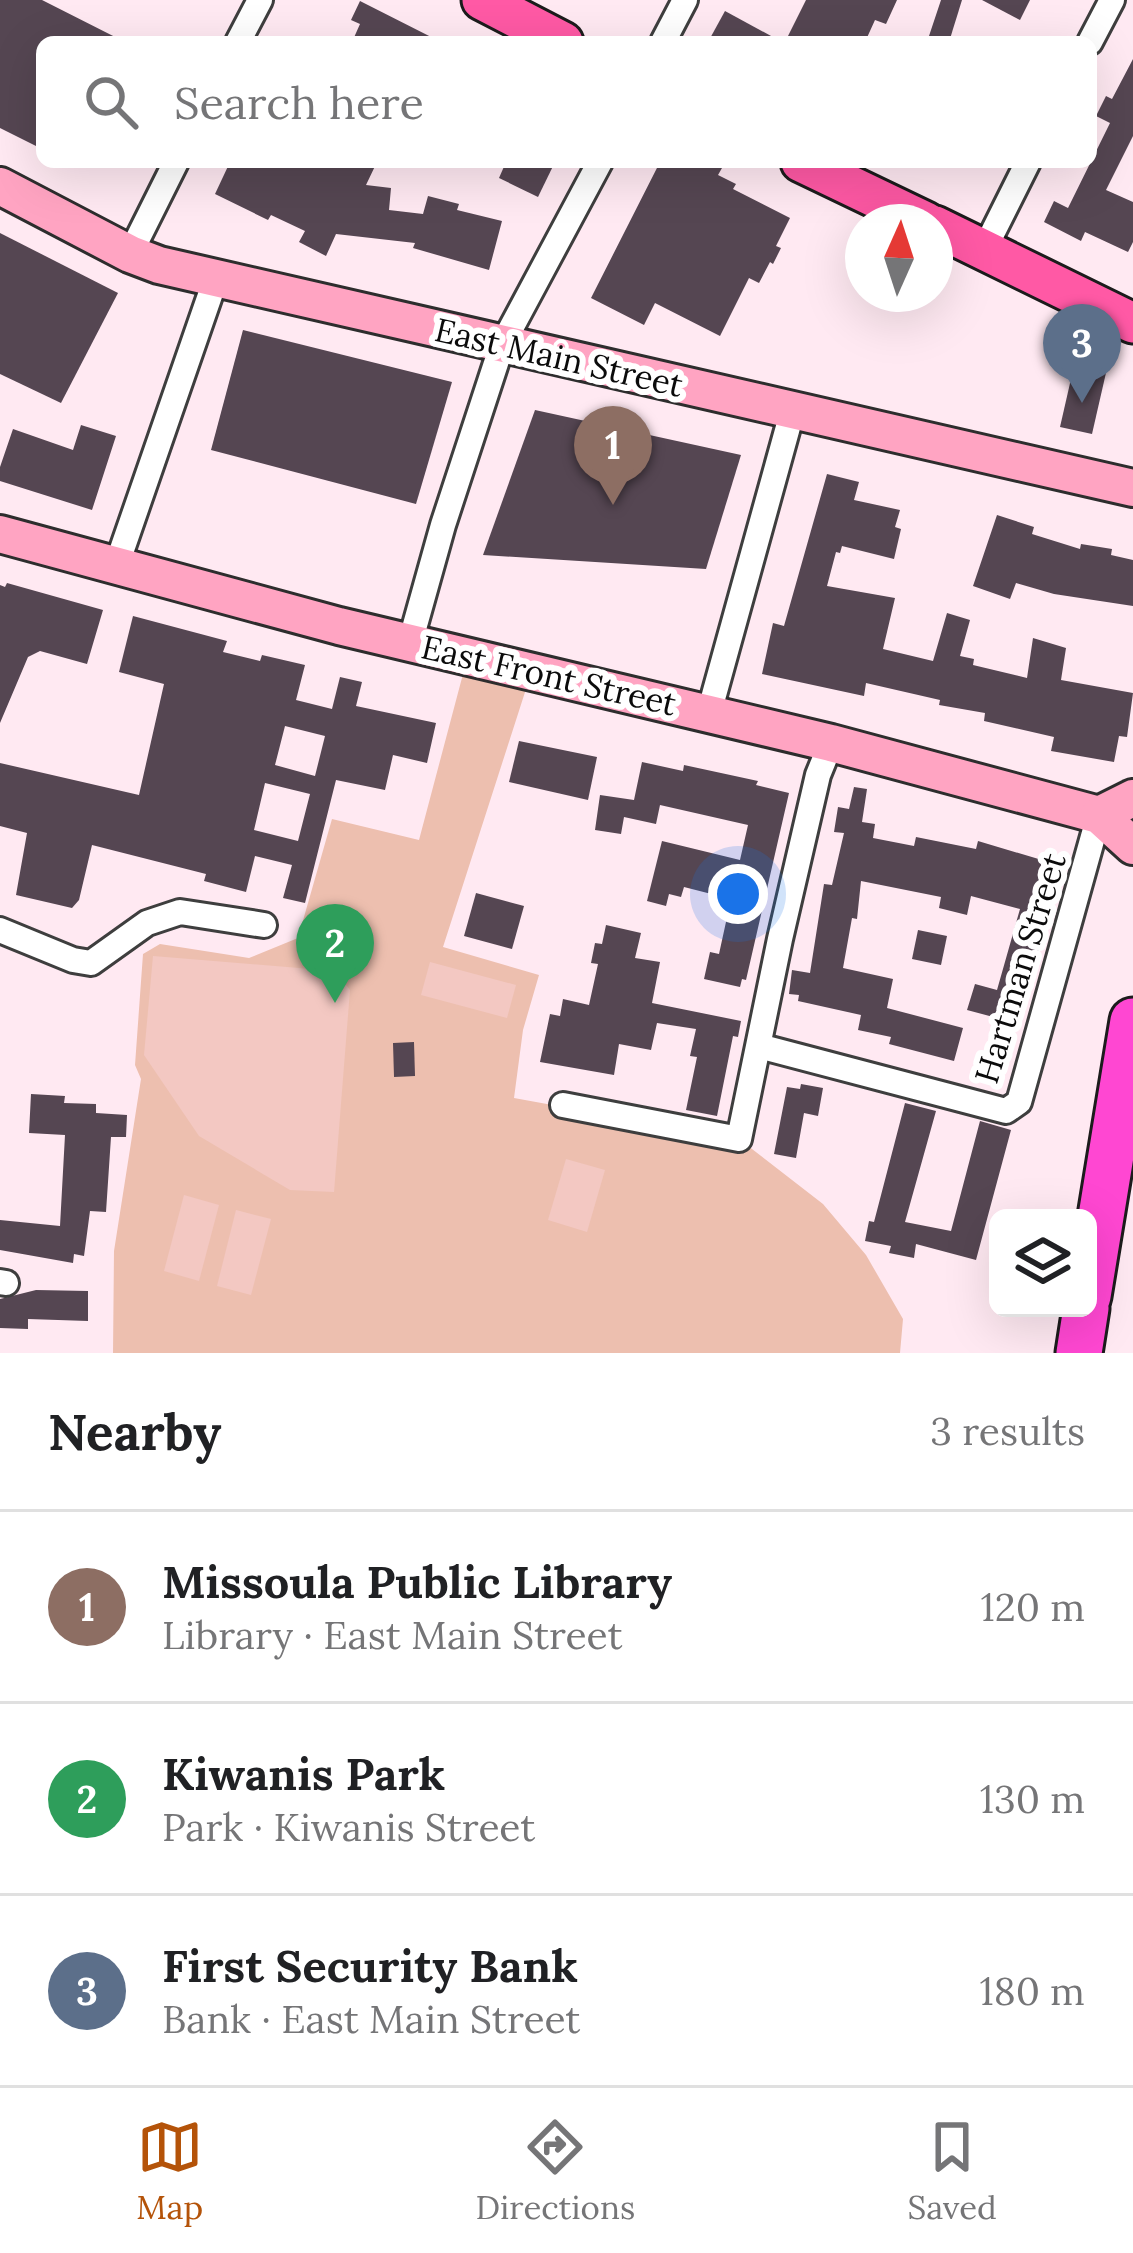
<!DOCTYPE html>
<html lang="en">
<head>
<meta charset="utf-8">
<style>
  :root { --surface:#fff; --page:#f6f6f6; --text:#202124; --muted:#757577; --line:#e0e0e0; --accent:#b45309 }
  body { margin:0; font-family:Lora,serif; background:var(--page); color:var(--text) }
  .controls { position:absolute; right:36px; bottom:36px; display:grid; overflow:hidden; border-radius:18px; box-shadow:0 12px 48px #0002 }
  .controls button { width:108px; height:108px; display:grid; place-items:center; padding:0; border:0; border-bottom:3px solid var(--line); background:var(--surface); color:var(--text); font:60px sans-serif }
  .compass { position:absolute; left:845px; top:204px; width:108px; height:108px; border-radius:50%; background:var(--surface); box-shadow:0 12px 48px #0002; rotate:3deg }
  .you { position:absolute; left:738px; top:894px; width:42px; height:42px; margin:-30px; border:9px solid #fff; border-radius:50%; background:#1a73e8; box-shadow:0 0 0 18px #1a73e833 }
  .badge { display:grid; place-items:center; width:78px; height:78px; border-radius:50%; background:var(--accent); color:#fff; font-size:39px; font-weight:700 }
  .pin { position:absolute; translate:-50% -99px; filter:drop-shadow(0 3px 6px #0008) }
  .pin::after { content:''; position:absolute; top:63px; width:42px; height:36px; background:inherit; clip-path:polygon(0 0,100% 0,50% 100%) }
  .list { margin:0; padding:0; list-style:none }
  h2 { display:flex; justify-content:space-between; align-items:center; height:156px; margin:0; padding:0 48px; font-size:51px }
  h2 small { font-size:39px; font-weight:400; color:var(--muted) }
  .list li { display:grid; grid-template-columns:78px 1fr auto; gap:36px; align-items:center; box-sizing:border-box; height:192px; padding:0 48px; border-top:3px solid var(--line) }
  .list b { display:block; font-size:45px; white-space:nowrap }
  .list p { margin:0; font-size:39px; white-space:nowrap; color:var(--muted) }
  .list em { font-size:39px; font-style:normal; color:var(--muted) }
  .icon { flex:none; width:66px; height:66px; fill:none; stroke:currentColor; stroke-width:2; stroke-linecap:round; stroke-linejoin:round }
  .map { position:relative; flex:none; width:1133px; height:1353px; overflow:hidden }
  .search { position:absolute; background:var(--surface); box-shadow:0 12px 48px #0002; left:36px; right:36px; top:36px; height:132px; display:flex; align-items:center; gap:30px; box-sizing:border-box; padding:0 42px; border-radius:18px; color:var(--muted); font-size:45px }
  .sheet { height:732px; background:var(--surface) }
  nav { display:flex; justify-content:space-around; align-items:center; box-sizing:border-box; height:168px; border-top:3px solid var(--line); background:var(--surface); font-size:33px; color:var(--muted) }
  nav a { display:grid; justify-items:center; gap:6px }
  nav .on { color:var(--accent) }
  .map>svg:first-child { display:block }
  .green { fill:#edbfaf }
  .pitch { fill:#f3c8c2 }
  .building { fill:#554652; fill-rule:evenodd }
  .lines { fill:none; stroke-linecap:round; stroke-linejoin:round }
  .street-casing { stroke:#3e3e3e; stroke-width:30 }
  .secondary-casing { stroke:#2d2d2d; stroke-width:42 }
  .primary-casing { stroke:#1c1c1c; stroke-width:45 }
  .highway-casing { stroke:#1c1c1c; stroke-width:51 }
  .street { stroke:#fff; stroke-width:24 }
  .secondary { stroke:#ffa4c2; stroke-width:36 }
  .primary { stroke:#ff59a5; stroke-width:39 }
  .highway { stroke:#ff47d2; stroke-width:45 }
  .labels { text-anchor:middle; stroke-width:12; stroke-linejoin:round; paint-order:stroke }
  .street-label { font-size:33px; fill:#0b0b0b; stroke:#fff }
</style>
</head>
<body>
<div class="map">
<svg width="1133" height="1353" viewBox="0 0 1133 1353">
  <rect width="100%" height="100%" fill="#ffe9f2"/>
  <path class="green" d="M463,674l63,15 -83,258 96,28 -16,55 -9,68 225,41 84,65 43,51 37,64 -3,34h-787l1,-102 27,-172 -6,-14 8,-111 17,-10 89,14 49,-20 34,-119 87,21z"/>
  <g class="pitch">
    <path d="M153,956l182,15 15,19 -16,202 -44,-2 -91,-54 -55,-81z"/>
    <path d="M430,962l86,23 -9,33 -86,-23z"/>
    <path d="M566,1159l39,11 -18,62 -39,-12z"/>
    <path d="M184,1195l35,10 -20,76 -35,-10z"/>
    <path d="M236,1210l35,9 -20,76 -34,-9z"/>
  </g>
  <g class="building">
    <path d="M0,0h42l83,42h-83v107l-42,-21z"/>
    <path d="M806,0h91l-11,24 -11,-4 -10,22h-80z"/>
    <path d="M941,0h21l-13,42h-22z"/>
    <path d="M982,0h48l-10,20z"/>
    <path d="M360,1l81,41h-89l8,-18 -9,-4z"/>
    <path d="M725,11l57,31h-74z"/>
    <path d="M1133,59v77l-27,54 27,12v40l-5,10 -43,-20 -4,9 -37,-19 10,-21 14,7 42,-85 -14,-7 10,-20 6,3z"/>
    <path d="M230,162h147l-11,23 25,3 -2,22 34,4 5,-18 31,8 -2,6 45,11 -13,49 -76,-22 2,-5 -79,-9 -10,22 -27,-14 6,-11 -34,-16 -3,5 -53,-26z"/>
    <path d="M506,162h49l-17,35 -39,-19z"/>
    <path d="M660,162h50l12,6 -4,7 18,9 -3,5 57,29 -14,28 5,2 -8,16 -3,-2 -11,21 -10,-5 -29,58 -65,-33 -11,22 -53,-27z"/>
    <path d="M0,233l118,60 -57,110 -61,-29z"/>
    <path d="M243,330l209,52 -36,122 -205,-54z"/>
    <path d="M1076,357l32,7 -16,70 -32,-7z"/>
    <path d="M535,410l206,45 -35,114 -223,-14z"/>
    <path d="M81,425l35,11 -24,74 -92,-29v-14l13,-38 60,21z"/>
    <path d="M827,474l32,8 -5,18 46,10 -5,17 6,2 -7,30 -52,-13 -2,7 -4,-1 -9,34 68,12 -12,51 50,12 14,-48 23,7 -10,36 14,3 -1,6 54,13 6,-40 33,10 -5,32 72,13 -6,44 -8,-1 -5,26 -63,-11 3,-14 -70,-16 1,-8 -46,-8 1,-5 -74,-17 -2,13 -102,-22 11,-51 11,3z"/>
    <path d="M997,515l37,12 -2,7 48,15 1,-5 31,5 -1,6 22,5v46l-79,-12 -38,-11 -6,16 -37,-13z"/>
    <path d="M7,583l96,27 -16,54 -47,-13 -12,6 -28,66v-138l5,2z"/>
    <path d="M133,616l94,25 -4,11 37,9 2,-6 43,10 -9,35 36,9 8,-32 22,5 -6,24 80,17 -9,40 -34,-8 -8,35 -49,-10 -31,123 -22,-5 9,-33 -37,-9 -9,36 -42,-11 2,-7 -114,-29 -13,55 -7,8 -56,-13 11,-62 -27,-7v-63l139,32 25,-111 -45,-12zM285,726l40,10 -10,40 -40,-11zM265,783l45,11 -12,47 -44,-11z"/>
    <path d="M519,741l78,16 -9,43 -79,-18z"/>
    <path d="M642,762l41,9 1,-6 74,16 -2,4 33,8 -43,187 -4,-1 -2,8 -36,-8 6,-27 9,2 12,-55 -47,-12 -3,10 -12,-3 -3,12 -19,-5 15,-60 78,19 8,-35 -88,-20 -4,19 -32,-7 -3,17 -26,-4 5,-35 34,5z"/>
    <path d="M854,787l13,2 -5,33 13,2 -2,14 41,8 2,-9 60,12 2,-8 84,25 -13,52 -19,60 -6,-1 -12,45 -45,-12 8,-26 22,6 23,-81 -49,-13 -4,19 -28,-7 2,-11 -80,-16 -4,38 -5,-1 -9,50 50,11 -6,29 76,20 -9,33 -65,-17 2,-7 -33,-7 3,-15 -63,-14 1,-6 -10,-1 3,-24 18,3 14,-89 8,1 12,-52 -10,-1 4,-25 11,2z"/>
    <path d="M476,893l48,13 -12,43 -48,-13z"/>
    <path d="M606,925l35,8 -6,25 25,4 -8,41 89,18 -3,16 -5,-1 -16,80 -31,-6 11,-53 -7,-1 6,-27 -39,-6 -6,27 -32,-6 -5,31 -74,-13 10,-48 10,2 3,-17 26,6 9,-41 -7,-1 4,-20 7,1z"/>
    <path d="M918,930l29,6 -6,29 -29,-6z"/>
    <path d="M414,1042l1,34 -21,1 -1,-34z"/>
    <path d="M801,1084l22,4 -5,28 -14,-3 -8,45 -22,-4 13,-67 13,2z"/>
    <path d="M31,1094l34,2 -1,7 32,1v9l31,2 -1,22h-15l-5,75 -16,-1 -6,45 -10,-2 -1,9 -73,-13v-30l60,6 5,-91 -36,-2z"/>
    <path d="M905,1103l31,8 -31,111 46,9 29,-110 31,9 -35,130 -60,-16 -2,14 -25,-5 2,-7 -26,-5 4,-20 5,1z"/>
    <path d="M36,1290l52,1v30l-60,-2v10l-28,-1v-29z"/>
  </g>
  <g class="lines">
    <g class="street-casing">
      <g id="street">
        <path d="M238,42l22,-42"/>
        <path d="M663,42l22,-42"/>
        <path d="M1090,42l22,-42"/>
        <path d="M984,250l44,-88"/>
        <path d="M130,254l46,-92"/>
        <path d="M117,564l99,-286"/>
        <path d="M410,643l33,-118 59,-180 98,-183"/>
        <path d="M709,713l84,-304"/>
        <path d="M0,930l73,30 18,3 56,-40 33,-11 84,13"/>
        <path d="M759,1046l247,65 13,-9 80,-287"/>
        <path d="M563,1105l176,34 41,-200 38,-164 13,-32"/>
        <path d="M0,1282l6,1"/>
      </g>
    </g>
    <g class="secondary-casing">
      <g id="secondary">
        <path d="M0,186l130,68 29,11 974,223"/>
        <path d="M0,534l339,92 492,117 268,72 34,31"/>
        <path d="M1099,815l34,-17"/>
      </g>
    </g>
    <g class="primary-casing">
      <g id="primary">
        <path d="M482,0l81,42"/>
        <path d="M801,162l125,60"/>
        <path d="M935,226l198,97"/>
      </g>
    </g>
    <g class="highway-casing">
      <g id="highway">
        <path d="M1088,1296l45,-275"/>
        <path d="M1079,1353l7,-45"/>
      </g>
    </g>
    <use href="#street" class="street"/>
    <use href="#secondary" class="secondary"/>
    <use href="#primary" class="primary"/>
    <use href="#highway" class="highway"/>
  </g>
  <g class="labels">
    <g class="street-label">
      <text transform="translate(559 357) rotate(13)" y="12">East Main Street</text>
      <text transform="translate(549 675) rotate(13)" y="12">East Front Street</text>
      <text transform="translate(1020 968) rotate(-73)" y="12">Hartman Street</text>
    </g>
  </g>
</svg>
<div class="controls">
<button><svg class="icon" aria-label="layers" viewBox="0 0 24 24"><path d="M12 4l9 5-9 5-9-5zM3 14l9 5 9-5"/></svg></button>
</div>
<svg class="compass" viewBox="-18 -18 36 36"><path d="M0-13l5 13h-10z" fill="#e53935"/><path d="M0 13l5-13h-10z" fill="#757577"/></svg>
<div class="you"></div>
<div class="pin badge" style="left:613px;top:505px;background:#8d6e63">1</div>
<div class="pin badge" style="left:335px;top:1003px;background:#2e9e5b">2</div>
<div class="pin badge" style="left:1082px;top:403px;background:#5c6f8a">3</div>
<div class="search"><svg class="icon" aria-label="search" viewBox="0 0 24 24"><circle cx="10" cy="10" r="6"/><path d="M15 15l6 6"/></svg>Search here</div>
</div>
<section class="sheet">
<h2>Nearby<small>3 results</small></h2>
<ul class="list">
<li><span class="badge" style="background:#8d6e63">1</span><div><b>Missoula Public Library</b><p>Library · East Main Street</p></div><em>120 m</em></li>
<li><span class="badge" style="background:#2e9e5b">2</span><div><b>Kiwanis Park</b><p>Park · Kiwanis Street</p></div><em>130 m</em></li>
<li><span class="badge" style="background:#5c6f8a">3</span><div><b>First Security Bank</b><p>Bank · East Main Street</p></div><em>180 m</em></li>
</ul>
</section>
<nav>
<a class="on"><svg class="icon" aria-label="map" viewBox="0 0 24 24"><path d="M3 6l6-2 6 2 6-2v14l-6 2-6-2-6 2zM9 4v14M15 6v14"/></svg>Map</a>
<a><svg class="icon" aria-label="directions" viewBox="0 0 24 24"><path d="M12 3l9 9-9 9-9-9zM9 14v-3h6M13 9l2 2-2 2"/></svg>Directions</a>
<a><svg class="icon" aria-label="saved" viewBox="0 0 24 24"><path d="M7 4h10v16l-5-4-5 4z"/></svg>Saved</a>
</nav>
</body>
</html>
